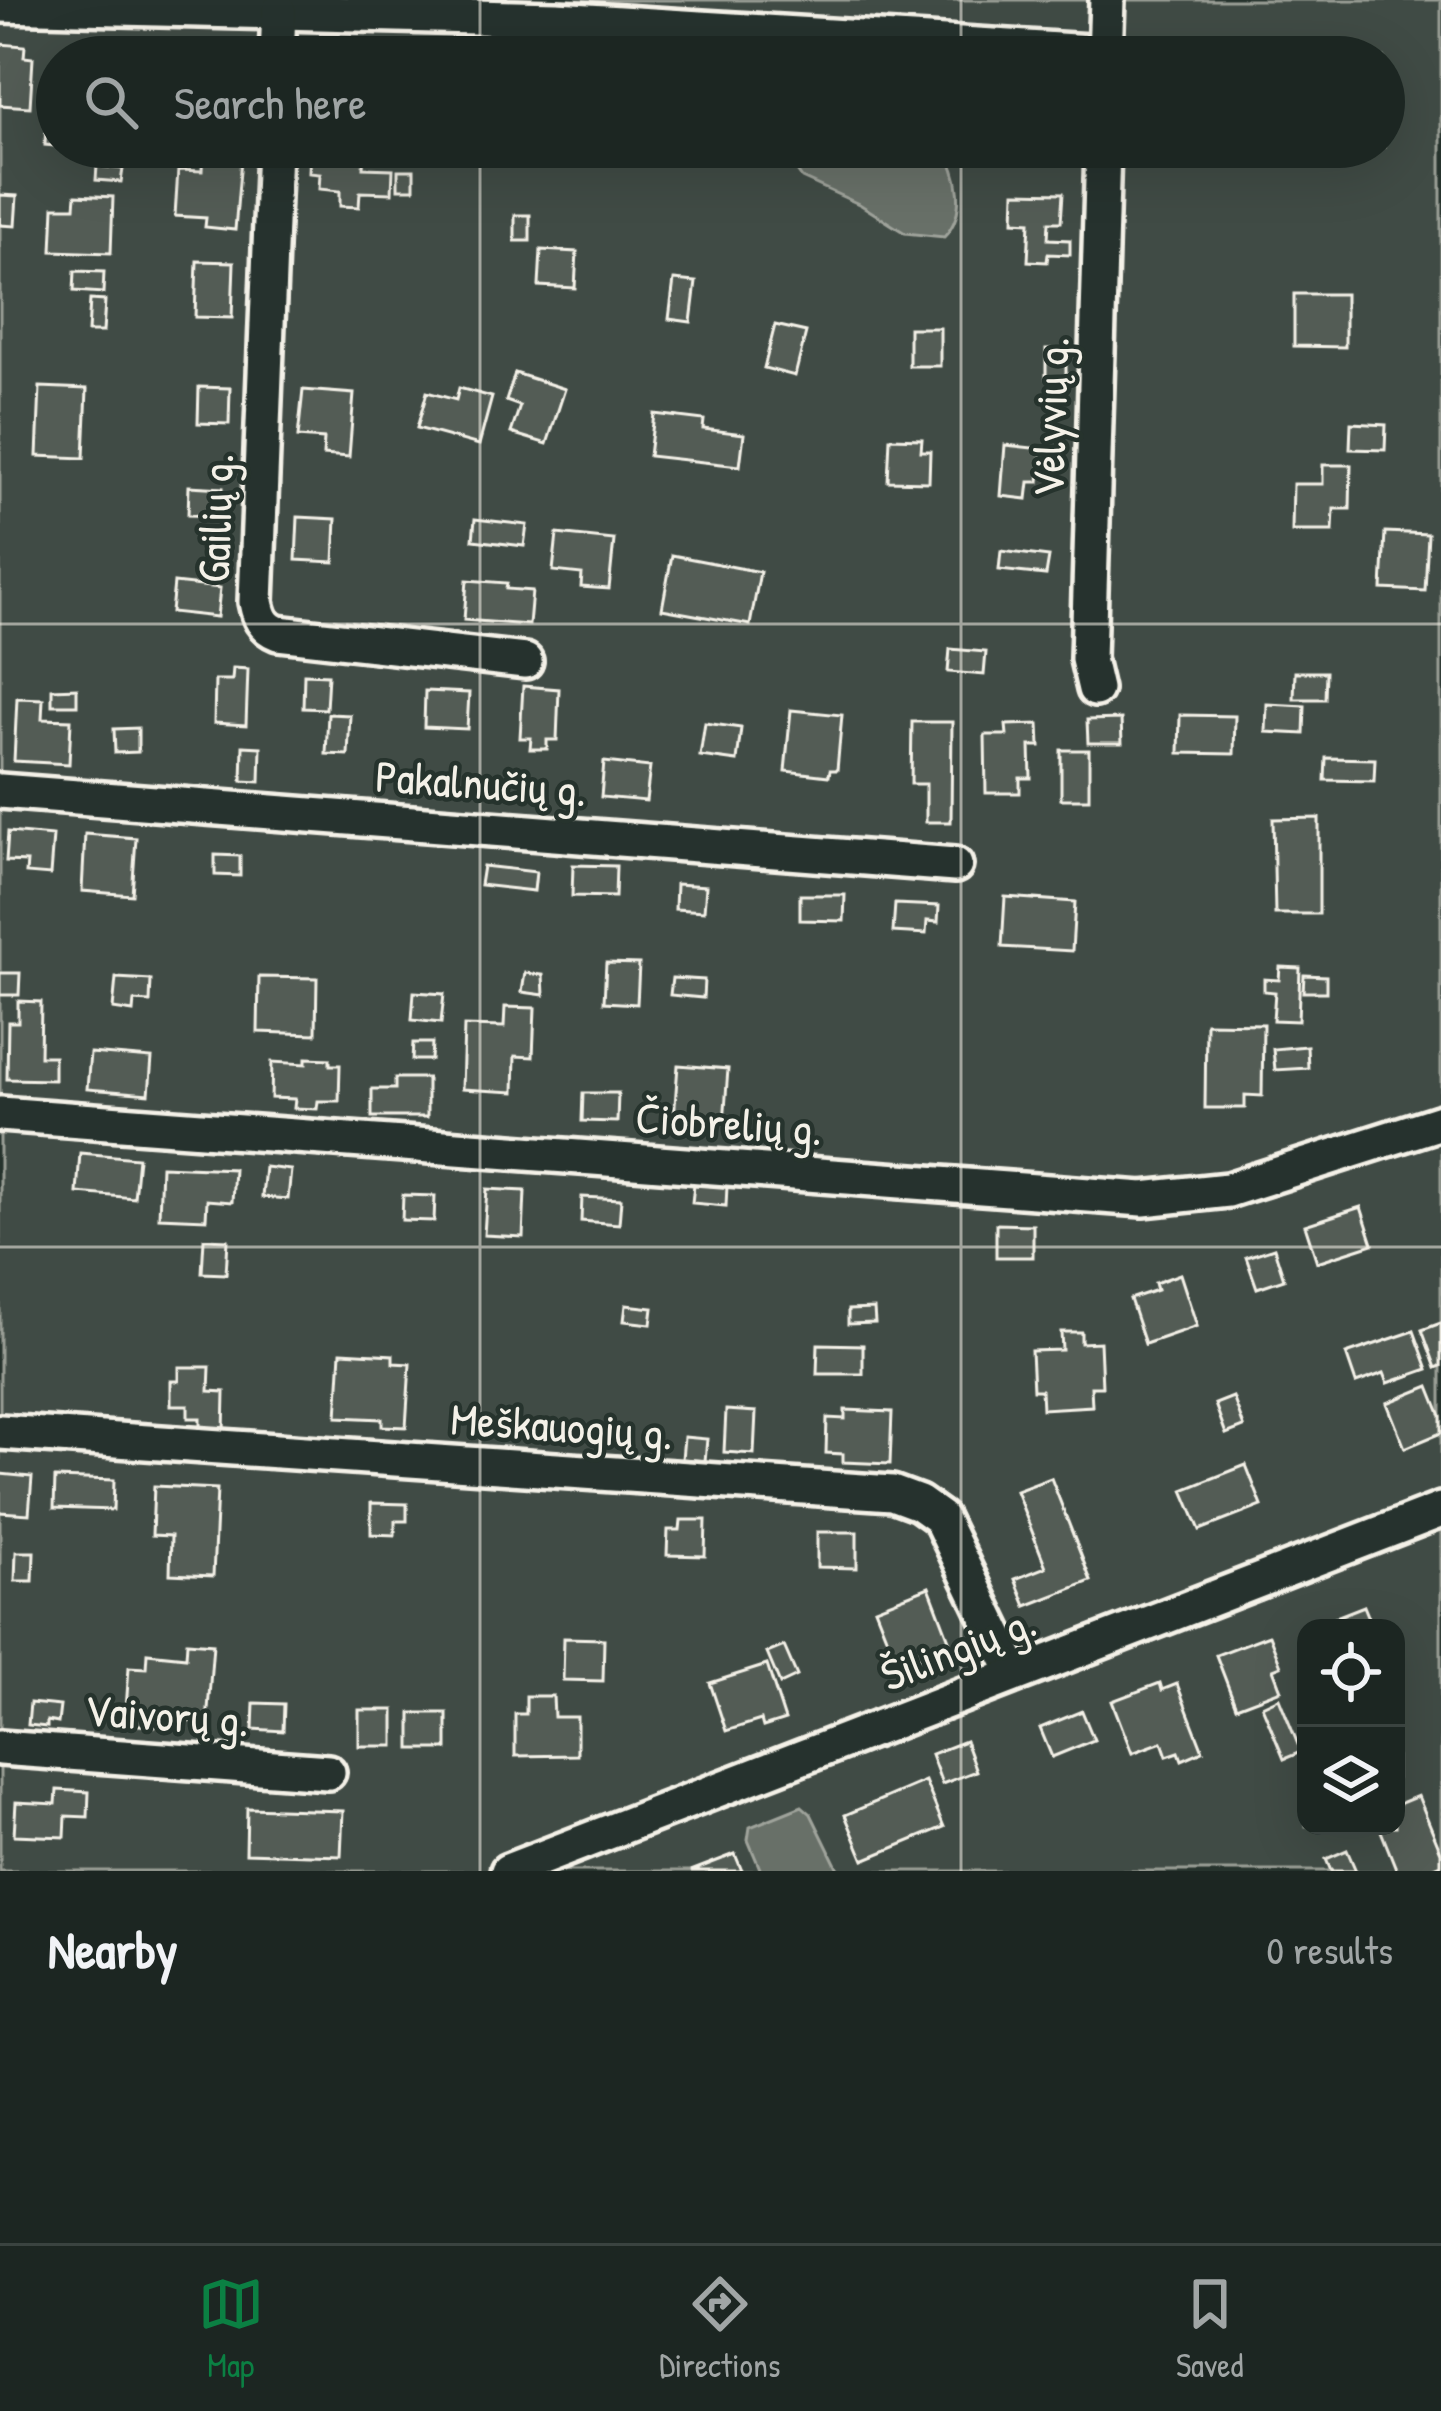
<!DOCTYPE html>
<html lang="en">
<head>
<meta charset="utf-8">
<style>
  :root { --surface:#1c2622; --page:#252e2a; --text:#f1f3f6; --muted:#a0a5a5; --line:#3a4340; --accent:#0b8043 }
  body { margin:0; font-family:"Patrick Hand",sans-serif; background:var(--page); color:var(--text) }
  .controls { position:absolute; right:36px; bottom:36px; display:grid; overflow:hidden; border-radius:24px; box-shadow:0 12px 48px #0002 }
  .controls button { width:108px; height:108px; display:grid; place-items:center; padding:0; border:0; border-bottom:3px solid var(--line); background:var(--surface); color:var(--text); font:60px sans-serif }
  .list { margin:0; padding:0; list-style:none }
  h2 { display:flex; justify-content:space-between; align-items:center; height:156px; margin:0; padding:0 48px; font-size:51px }
  h2 small { font-size:39px; font-weight:400; color:var(--muted) }
  .icon { flex:none; width:66px; height:66px; fill:none; stroke:currentColor; stroke-width:2; stroke-linecap:round; stroke-linejoin:round }
  .map { position:relative; flex:none; width:1441px; height:1871px; overflow:hidden }
  .search { position:absolute; background:var(--surface); box-shadow:0 12px 48px #0002; left:36px; right:36px; top:36px; height:132px; display:flex; align-items:center; gap:30px; box-sizing:border-box; padding:0 42px; border-radius:66px; color:var(--muted); font-size:45px }
  .sheet { height:372px; background:var(--surface) }
  nav { display:flex; justify-content:space-around; align-items:center; box-sizing:border-box; height:168px; border-top:3px solid var(--line); background:var(--surface); font-size:33px; color:var(--muted) }
  nav a { display:grid; justify-items:center; gap:6px }
  nav .on { color:var(--accent) }
  .map>svg:first-child { display:block }
  .green { fill:#414b45; stroke:#9a9e96; stroke-width:3; fill-rule:evenodd }
  .water { fill:#676f68; stroke:#9fa39b; stroke-width:3 }
  .building { fill:#525c55; stroke:#f4f1e8; stroke-width:3 }
  .lines { fill:none; stroke-linecap:round; stroke-linejoin:round }
  .minor-casing { stroke:#f4f1e8; stroke-width:42 }
  .minor { stroke:#26332d; stroke-width:33 }
  .grid { fill:none; stroke:#f4f1e8; stroke-width:3; stroke-opacity:0.55 }
  .labels { text-anchor:middle; stroke-width:9; stroke-linejoin:round; paint-order:stroke }
  .street-label { font-size:45px; fill:#f4f1e8; stroke:#26332d }
</style>
</head>
<body>
<div class="map">
<svg width="1441" height="1871" viewBox="0 0 1441 1871">
  <rect width="100%" height="100%" fill="#26332d"/>
  <filter id="ink" filterUnits="userSpaceOnUse"><feTurbulence type="fractalNoise" baseFrequency=".00833" numOctaves="2"/><feDisplacementMap in="SourceGraphic" scale="24" xChannelSelector="R" yChannelSelector="G"/><feConvolveMatrix kernelMatrix="1 2 1 2 8 2 1 2 1" color-interpolation-filters="sRGB"/></filter>
  <g filter="url(#ink)">
    <path class="green" d="M0,0h1441v1871h-1441zM57,57h1327v90h-1327zM1306,1628h90v198h-90z"/>
    <g class="water">
      <path d="M780,147h162c18,26 25,66 2,90l-39,-4 -44,-28 -59,-27z"/>
      <path d="M802,1806l9,8 28,57h-78l-13,-31 2,-13z"/>
    </g>
    <g class="building">
      <path d="M0,44l25,2 -1,11 9,1 -3,49 -30,-2z"/>
      <path d="M209,48l34,3 -1,6h-34z"/>
      <path d="M48,74h9v72l-12,-1z"/>
      <path d="M203,147h39l-7,83 -30,-3 1,-9 -31,-2 3,-46 24,1z"/>
      <path d="M339,147h25l-1,21 30,1 -1,24 -32,-1 -1,15 -19,-1v-15l-21,-2 1,-15 -11,-1 1,-25z"/>
      <path d="M1013,149l20,2 -1,12 -20,-1z"/>
      <path d="M97,166l26,3 -2,13 -25,-2z"/>
      <rect x="398" y="170" width="16" height="19"/>
      <path d="M1015,192l48,1 -2,29h-12l-1,17 22,1v15l-22,-1 -1,8 -19,-1 2,-39 -16,-1z"/>
      <path d="M0,195l17,1 -2,30 -15,-1z"/>
      <path d="M76,195l37,2 -2,56 -59,-2 2,-44h21z"/>
      <rect x="515" y="215" width="15" height="26"/>
      <path d="M541,250l36,2 -2,36 -36,-2z"/>
      <path d="M197,261l37,1 -2,56 -37,-1z"/>
      <path d="M75,271l29,1 -1,21 -29,-2z"/>
      <path d="M674,280l22,2 -5,40 -22,-3z"/>
      <path d="M1294,294h51v53l-51,-1z"/>
      <path d="M90,300l15,1 -2,31h-15z"/>
      <path d="M775,325l31,7 -11,44 -31,-8z"/>
      <rect x="909" y="328" width="31" height="38"/>
      <rect x="1046" y="349" width="20" height="29"/>
      <path d="M515,373l50,16 -18,55 -36,-11 9,-27 -14,-5z"/>
      <path d="M40,387l47,2 -3,69 -47,-2z"/>
      <path d="M199,387l31,1 -1,36 -31,-1z"/>
      <path d="M459,388l33,9 -13,48 -62,-17 10,-36 29,8z"/>
      <path d="M303,390l51,4 -5,63 -26,-2 1,-16 -26,-2z"/>
      <path d="M654,414l50,6 -1,9 41,5 -4,32 -91,-10z"/>
      <path d="M1351,423l35,2 -1,25 -35,-1z"/>
      <path d="M890,438l32,1 -1,12h9l-1,31 -41,-1z"/>
      <path d="M1005,445l37,4 -3,33h-10l-2,17 -26,-3z"/>
      <path d="M1323,465h28l-1,44h-16l-1,22h-41l1,-47h30z"/>
      <path d="M189,486l34,2 -1,28 -34,-1z"/>
      <path d="M298,517l38,2 -2,43 -38,-2z"/>
      <path d="M475,519l52,6 -3,21 -51,-6z"/>
      <path d="M1385,532l43,2 -3,57 -43,-2z"/>
      <path d="M557,534l57,6 -5,49 -28,-2 1,-13 -29,-3z"/>
      <path d="M1001,551l48,6 -3,18 -47,-5z"/>
      <path d="M672,555l88,17 -10,53 -88,-16z"/>
      <path d="M467,580l40,3 -1,6 26,2 -3,34 -65,-5z"/>
      <path d="M174,583l46,5 -3,29 -46,-5z"/>
      <path d="M950,649l36,3 -2,23 -36,-3z"/>
      <path d="M233,668l15,1 -2,56 -32,-2 1,-43h17z"/>
      <path d="M1295,672h31l-1,27h-31z"/>
      <path d="M304,674l24,1 -2,34 -23,-1z"/>
      <path d="M523,686l36,3 -2,51h-10v9h-17l1,-11h-11z"/>
      <path d="M77,688v17h-25v-16z"/>
      <path d="M425,691l44,2 -2,36 -43,-2z"/>
      <path d="M17,698l26,1 -1,20 29,1 -2,44 -55,-3z"/>
      <path d="M1267,704l38,2 -1,28 -38,-2z"/>
      <path d="M791,710l51,5 -5,55h-7l-1,6 -44,-5z"/>
      <path d="M328,714l22,1 -2,40 -22,-1z"/>
      <path d="M1180,715l55,1 -1,38 -55,-1z"/>
      <path d="M1121,719l1,24h-34l-1,-23z"/>
      <path d="M912,722h40l-1,100h-25v-38h-15z"/>
      <path d="M705,723l36,5 -4,33 -37,-5z"/>
      <path d="M1039,724l1,22h-10l1,32h-11v15h-34l-1,-58h22l-1,-10z"/>
      <path d="M138,728v24l-23,1 -1,-24z"/>
      <path d="M243,746l18,1 -1,35 -18,-1z"/>
      <rect x="1061" y="750" width="28" height="49"/>
      <path d="M1326,758l49,1 -1,22 -49,-1z"/>
      <path d="M604,762l46,5 -4,34 -45,-4z"/>
      <path d="M1319,818v96h-44l-2,-95z"/>
      <path d="M8,832l45,4 -3,39 -24,-2 1,-11 -21,-1z"/>
      <path d="M85,834l51,4 -4,57 -50,-4z"/>
      <path d="M215,855l25,1v20l-25,-1z"/>
      <path d="M573,865l43,1 -1,31 -43,-1z"/>
      <path d="M483,866l53,6 -2,19 -54,-6z"/>
      <path d="M676,884l30,2 -2,25 -29,-2z"/>
      <path d="M800,895h45l-1,26 -44,-1z"/>
      <path d="M1005,897l70,5 -3,49 -70,-4z"/>
      <path d="M895,904l44,2 -1,16 -11,-1 -1,13 -33,-2z"/>
      <path d="M606,963l33,1 -2,40 -33,-2z"/>
      <path d="M1280,967l20,1 -2,53 -25,-1 2,-28 -11,-1v-12l15,1z"/>
      <path d="M0,973h20l-1,22h-19z"/>
      <path d="M525,973l18,2 1,20 -22,-3z"/>
      <path d="M1304,975l22,1v16h-23z"/>
      <path d="M259,977l58,1 -1,56 -58,-2z"/>
      <path d="M116,978l35,2 -1,22 -16,-1 -1,11 -20,-3z"/>
      <path d="M672,978l32,2 -1,18 -33,-3z"/>
      <path d="M414,992l30,2 -3,29 -29,-3z"/>
      <path d="M18,1001l23,1 -1,54h14v24l-47,-1 1,-57h10z"/>
      <path d="M505,1007l30,1 -2,49 -18,-1 -1,36 -52,-3 2,-63 40,1z"/>
      <path d="M1206,1023l57,1 -1,72 -17,-1v13h-40z"/>
      <path d="M413,1043h19l-1,17h-19z"/>
      <path d="M1307,1046l1,22 -33,2 -2,-21z"/>
      <path d="M90,1053l62,5 -3,36 -62,-5z"/>
      <path d="M306,1058l24,1v6h10l-1,36h-21l-1,8 -23,-1 1,-9 -24,-1 1,-36 34,2z"/>
      <path d="M678,1065l50,4 -4,54 -50,-4z"/>
      <path d="M395,1078h32v39h-55v-28h23z"/>
      <path d="M583,1093h35l-1,29 -35,-1z"/>
      <path d="M80,1153l58,5 -4,40 -57,-5z"/>
      <path d="M161,1166l73,3 -2,33 -25,-2 -1,19 -47,-2z"/>
      <path d="M265,1167l26,3 -3,29 -26,-2z"/>
      <path d="M694,1184l33,2 -1,20 -34,-3z"/>
      <path d="M487,1189l38,2 -2,46 -39,-2z"/>
      <path d="M403,1195l32,1 -1,25 -32,-1z"/>
      <path d="M582,1197l39,2 -2,25 -38,-3z"/>
      <path d="M1361,1207l12,37 -56,18 -12,-37z"/>
      <path d="M996,1224l37,1v32h-37z"/>
      <path d="M204,1239l24,1 -2,34 -24,-1z"/>
      <path d="M1274,1248l10,31 -27,9 -11,-31z"/>
      <path d="M1180,1274l17,52 -52,18 -15,-45 27,-9 -2,-7z"/>
      <path d="M626,1305l27,3 -2,16 -27,-3z"/>
      <path d="M874,1309l1,14 -27,1v-14z"/>
      <path d="M1441,1323v43l-5,2 -14,-38z"/>
      <path d="M1414,1331l14,38 -40,14 -4,-10 -28,10 -10,-29z"/>
      <path d="M1061,1332h20v11l19,-1 2,45h-11l1,19 -50,3 -1,-19h-8l-2,-39 31,-1z"/>
      <path d="M818,1344l45,1v29h-46z"/>
      <path d="M341,1352l52,3v8l17,1 -4,63 -24,-1v-7l-45,-2z"/>
      <path d="M179,1367h31l-1,24 16,1 -1,41h-24v-15h-12v-13h-17v-24h8z"/>
      <path d="M1429,1386l12,30v17l-36,15 -18,-45z"/>
      <path d="M1233,1397l11,30 -18,7 -11,-30z"/>
      <path d="M726,1410l30,2 -2,42 -30,-2z"/>
      <path d="M845,1410l47,2 -2,52 -47,-2v-8l-17,-1 1,-35 18,1z"/>
      <path d="M684,1437l23,2 -2,22 -23,-2z"/>
      <path d="M1246,1465l16,41 -62,24 -17,-40z"/>
      <path d="M0,1474l32,3 -3,37 -29,-2z"/>
      <path d="M55,1478l59,2 -1,30 -59,-2z"/>
      <path d="M1051,1478l40,103 -65,25 -11,-27 31,-12 -30,-76z"/>
      <path d="M154,1486l63,3 -4,87 -43,-2 1,-38 -19,-1z"/>
      <path d="M371,1503l36,1v17h-12v14l-24,-1z"/>
      <path d="M681,1520h25l-1,36 -38,-1 1,-25h12z"/>
      <path d="M817,1532h40v36l-40,-1z"/>
      <path d="M16,1552h18l-1,29h-18z"/>
      <path d="M929,1587l22,58 -53,21 -23,-58z"/>
      <path d="M1364,1606l9,22h-65z"/>
      <path d="M1269,1635l12,31 -8,3 8,21 -45,17 -20,-52z"/>
      <path d="M564,1638l40,1 -1,42 -40,-1z"/>
      <path d="M187,1642l26,2 -6,79 -39,-3 -1,7 -42,-3 4,-57 17,1 1,-15 39,4z"/>
      <path d="M784,1646l13,30 -17,8 -13,-31z"/>
      <path d="M767,1665l18,55 -22,7 -2,-7 -35,11 -16,-48z"/>
      <path d="M1160,1683l2,7 15,-6 26,67 -21,9 -3,-8 -12,4 -5,-14 -30,11 -20,-52z"/>
      <path d="M526,1696h27l1,21h23v38l-62,1v-42h11z"/>
      <path d="M1279,1698l22,54 -17,7 -22,-53z"/>
      <path d="M30,1703l30,3 -2,17 -11,-2v6l-19,-2z"/>
      <path d="M254,1703l30,1 -1,27 -30,-2z"/>
      <rect x="359" y="1710" width="35" height="36"/>
      <path d="M1082,1711l12,29 -42,17 -12,-29z"/>
      <rect x="411" y="1713" width="36" height="36"/>
      <path d="M965,1741l11,30 -34,13 -11,-30z"/>
      <path d="M925,1781l19,46 -80,33 -19,-45z"/>
      <path d="M57,1790l32,2 -1,25 -22,-1 -1,21 -51,-2 2,-33 40,2z"/>
      <path d="M1418,1796l23,56v12l-16,7h-28l-18,-45h17v-21z"/>
      <path d="M247,1808l96,3 -2,45 -95,-3z"/>
      <path d="M1347,1850l9,21h-25l-5,-12z"/>
      <path d="M735,1854l7,17h-51z"/>
    </g>
    <g class="lines">
      <g class="minor-casing">
        <g id="minor">
          <path d="M0,5l556,14 550,34"/>
          <path d="M277,57l2,-46"/>
          <path d="M1105,57l2,-57"/>
          <path d="M274,147l-18,455c3,15 7,25 22,31l247,28"/>
          <path d="M1095,689l-7,-30 15,-512"/>
          <path d="M0,791l955,74"/>
          <path d="M0,1114l1143,85 85,-9 213,-68"/>
          <path d="M0,1432l892,61 27,10 21,15 75,156"/>
          <path d="M0,1748l328,24"/>
          <path d="M508,1871l933,-361"/>
        </g>
      </g>
      <use href="#minor" class="minor"/>
    </g>
  </g>
  <path class="grid" d="M480,0v57M961,0v57M480,147v1724M961,147v1724M0,624h1441M0,1247h1441"/>
  <g class="labels">
    <g class="street-label">
      <text transform="translate(1050 417) rotate(-88)" y="16">Vėlyvių g.</text>
      <text transform="translate(215 518) rotate(-88)" y="16">Gailių g.</text>
      <text transform="translate(481 783) rotate(4)" y="16">Pakalnučių g.</text>
      <text transform="translate(729 1123) rotate(4)" y="16">Čiobrelių g.</text>
      <text transform="translate(562 1426) rotate(4)" y="16">Meškauogių g.</text>
      <text transform="translate(958 1648) rotate(-21)" y="16">Šilingių g.</text>
      <text transform="translate(167 1715) rotate(4)" y="16">Vaivorų g.</text>
    </g>
  </g>
</svg>
<div class="controls">
<button><svg class="icon" aria-label="locate" viewBox="0 0 24 24"><circle cx="12" cy="12" r="6"/><path d="M12 2v4M12 18v4M2 12h4M18 12h4"/></svg></button>
<button><svg class="icon" aria-label="layers" viewBox="0 0 24 24"><path d="M12 4l9 5-9 5-9-5zM3 14l9 5 9-5"/></svg></button>
</div>
<div class="search"><svg class="icon" aria-label="search" viewBox="0 0 24 24"><circle cx="10" cy="10" r="6"/><path d="M15 15l6 6"/></svg>Search here</div>
</div>
<section class="sheet">
<h2>Nearby<small>0 results</small></h2>
<ul class="list">
</ul>
</section>
<nav>
<a class="on"><svg class="icon" aria-label="map" viewBox="0 0 24 24"><path d="M3 6l6-2 6 2 6-2v14l-6 2-6-2-6 2zM9 4v14M15 6v14"/></svg>Map</a>
<a><svg class="icon" aria-label="directions" viewBox="0 0 24 24"><path d="M12 3l9 9-9 9-9-9zM9 14v-3h6M13 9l2 2-2 2"/></svg>Directions</a>
<a><svg class="icon" aria-label="saved" viewBox="0 0 24 24"><path d="M7 4h10v16l-5-4-5 4z"/></svg>Saved</a>
</nav>
</body>
</html>
